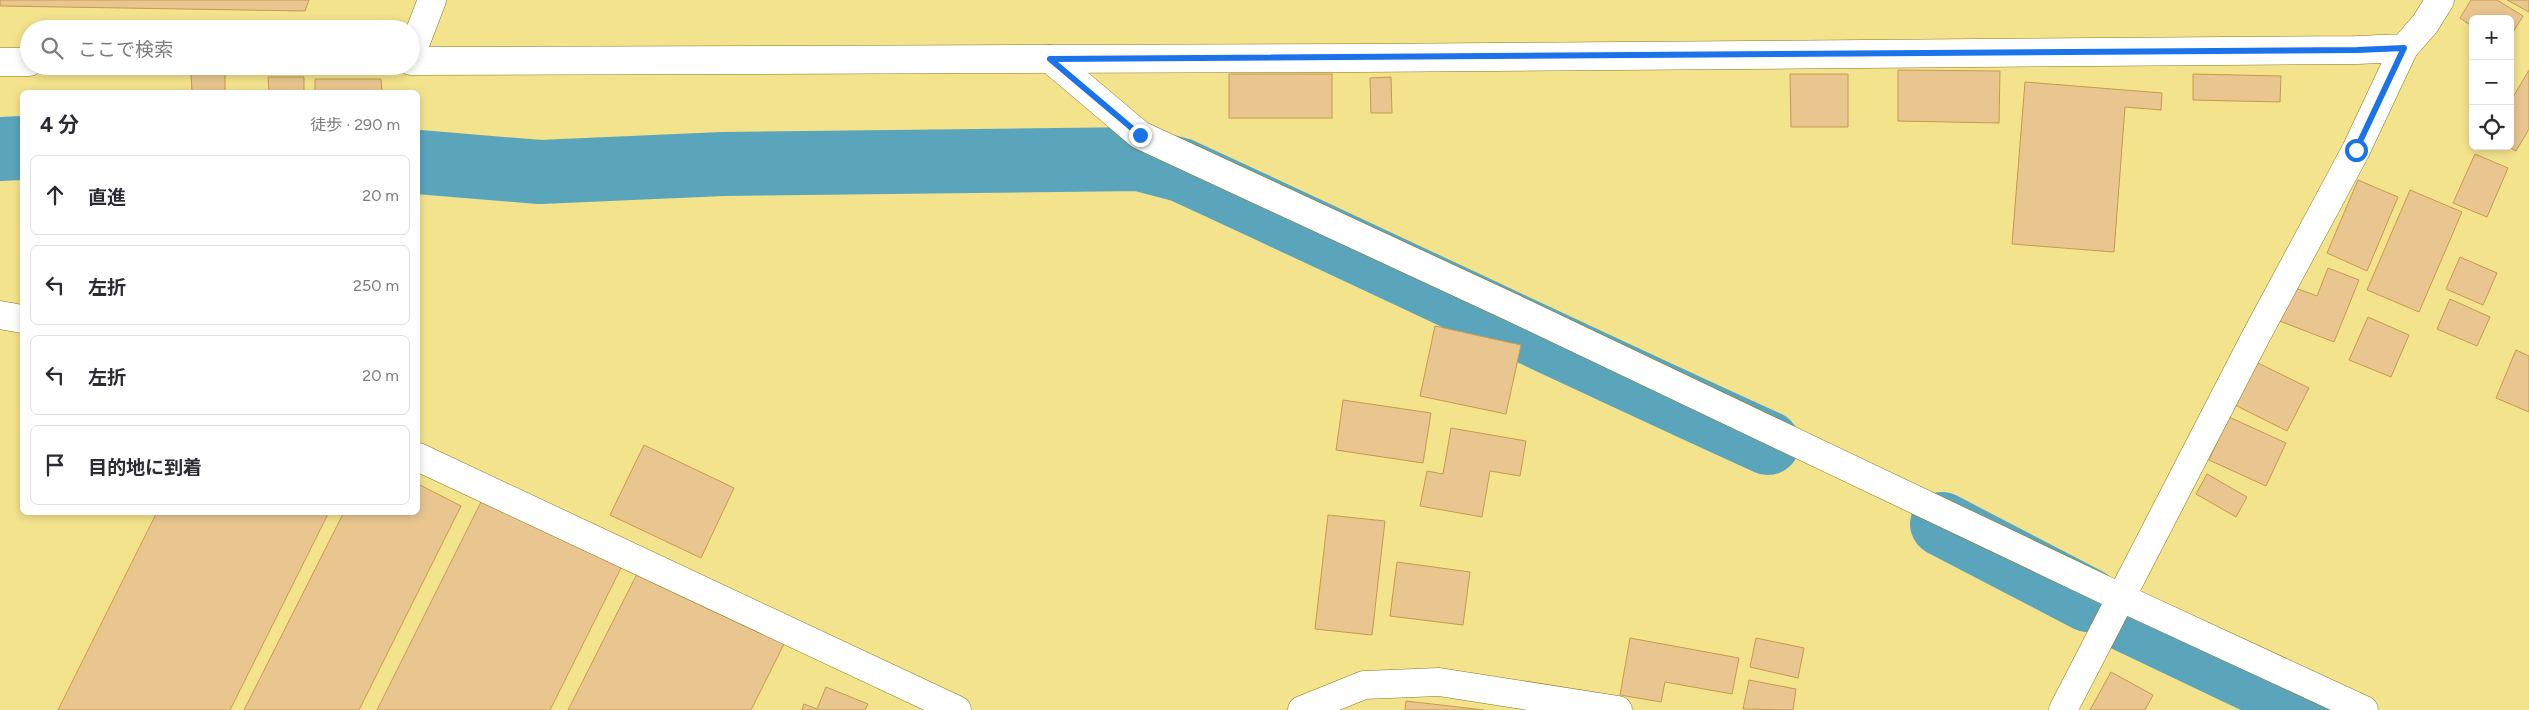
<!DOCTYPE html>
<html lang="ja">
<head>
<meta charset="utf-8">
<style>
  :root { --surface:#fff; --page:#f2f2f3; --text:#2b2b33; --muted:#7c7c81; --line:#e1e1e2 }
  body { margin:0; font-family:Figtree,"Noto Sans JP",sans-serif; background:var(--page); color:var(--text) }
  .controls { position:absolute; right:15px; top:15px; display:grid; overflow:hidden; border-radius:8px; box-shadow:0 2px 8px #0003 }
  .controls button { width:45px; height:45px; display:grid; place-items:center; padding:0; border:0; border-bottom:1px solid var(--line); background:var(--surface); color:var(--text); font:25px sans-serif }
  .stop { position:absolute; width:15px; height:15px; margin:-11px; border:4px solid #1a73e8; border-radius:50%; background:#fff }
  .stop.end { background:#1a73e8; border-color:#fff; box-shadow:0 1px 5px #0008 }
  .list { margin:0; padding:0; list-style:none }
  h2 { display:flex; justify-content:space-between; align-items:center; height:65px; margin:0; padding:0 20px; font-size:21px }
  h2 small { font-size:16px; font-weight:400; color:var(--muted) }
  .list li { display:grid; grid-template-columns:32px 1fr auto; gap:15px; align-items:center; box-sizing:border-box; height:80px; margin:0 10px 10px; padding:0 10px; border:1px solid var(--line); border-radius:8px }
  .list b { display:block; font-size:19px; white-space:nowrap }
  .list em { font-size:16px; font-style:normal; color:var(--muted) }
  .icon { flex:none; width:28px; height:28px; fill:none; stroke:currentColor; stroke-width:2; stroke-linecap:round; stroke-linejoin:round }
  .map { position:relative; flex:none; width:2529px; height:710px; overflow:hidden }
  .search { position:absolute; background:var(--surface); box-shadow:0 2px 8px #0003; left:20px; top:20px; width:400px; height:55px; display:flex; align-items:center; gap:12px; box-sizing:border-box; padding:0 18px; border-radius:28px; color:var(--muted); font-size:19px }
  .panel { position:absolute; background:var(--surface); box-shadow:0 2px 8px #0003; left:20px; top:90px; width:400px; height:425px; border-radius:8px }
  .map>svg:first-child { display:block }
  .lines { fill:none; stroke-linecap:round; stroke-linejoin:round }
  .river { stroke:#5aa5bb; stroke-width:64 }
  .building { fill:#e9c68f; stroke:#c69a4d }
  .street-casing { stroke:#89791d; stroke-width:29 }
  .street { stroke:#fff; stroke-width:28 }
  .route { stroke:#1a73e8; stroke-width:6 }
</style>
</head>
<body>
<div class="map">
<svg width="2529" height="710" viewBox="0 0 2529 710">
  <rect width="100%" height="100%" fill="#f4e38d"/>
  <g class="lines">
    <g class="river">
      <path d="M0,149l22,-1"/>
      <path d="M418,162l122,10 183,-8 416,-5 42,11c196,90 391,184 587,273"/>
      <path d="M1942,524l146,76"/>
      <path d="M2118,616l197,94"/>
    </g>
  </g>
  <g class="building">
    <path d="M0,0h309l-4,11 -305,-5z"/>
    <path d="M2471,0h26l26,16 -13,21v-18h-37v8l-13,-9z"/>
    <path d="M2507,0h22v12z"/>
    <path d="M1898,70l102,1 -1,52 -101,-2z"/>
    <path d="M2529,70v59l-13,22 -9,-5h3v-44z"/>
    <path d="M225,73v19h-33l-1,-18z"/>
    <rect x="1229" y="74" width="103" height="44"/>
    <path d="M1790,74h58v53h-57z"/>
    <path d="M2193,74l88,2 -1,26 -87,-2z"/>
    <path d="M268,77h36v15h-35z"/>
    <path d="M1391,77l1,36h-21l-1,-35z"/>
    <path d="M315,79h66l1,13h-67z"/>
    <path d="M2025,82l137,11 -1,17 -36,-3 -11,145 -102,-8z"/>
    <path d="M2475,154l33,14 -21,49 -34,-14z"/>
    <path d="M2358,180l40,17 -31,74 -40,-18z"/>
    <path d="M2410,190l52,22 -43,100 -52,-22z"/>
    <path d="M2460,257l37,16 -14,32 -37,-16z"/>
    <path d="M2328,268l31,12 -25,62 -57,-22 13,-34 27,10z"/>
    <path d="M2450,299l40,18 -13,29 -40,-17z"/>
    <path d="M2368,317l41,18 -18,42 -42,-17z"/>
    <path d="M1435,326l86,19 -15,69 -86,-18z"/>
    <path d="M2516,350l13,6v56l-33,-14z"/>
    <path d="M2256,362l53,26 -22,43 -52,-26z"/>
    <path d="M1343,400l88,13 -8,50 -87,-13z"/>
    <path d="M2229,417l57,26 -20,43 -57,-26z"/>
    <path d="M1451,428l75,13 -6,35 -30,-5 -8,46 -62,-11 7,-35 16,3z"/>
    <path d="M644,445l90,43 -33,70 -91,-43z"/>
    <path d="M2207,474l40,23 -11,20 -40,-23z"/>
    <path d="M418,484l43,22 -102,204h-115l100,-198h74z"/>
    <path d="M484,496l138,70 -72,144h-173z"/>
    <path d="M157,512h172l-99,198h-172z"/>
    <path d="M1328,515l57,6 -13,114 -57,-6z"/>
    <path d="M1397,562l73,10 -7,53 -73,-9z"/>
    <path d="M639,570l146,72 -34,68h-183z"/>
    <path d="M1630,638l109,20 -7,36 -67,-12 -4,20 -41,-7z"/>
    <path d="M1756,638l48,10 -6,30 -48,-11z"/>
    <path d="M2111,672l42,23 -8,15h-55z"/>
    <path d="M1749,680l47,9 -3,21 -50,-1z"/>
    <path d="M826,687l42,17 -3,6h-63l2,-6 13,5z"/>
    <path d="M1406,701l78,9h-79z"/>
  </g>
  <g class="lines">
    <g class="street-casing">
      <g id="street">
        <path d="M411,55l21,-55"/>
        <path d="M1050,59l90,76 373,173 609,290 242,112"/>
        <path d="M411,61l951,-3 995,-8 47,-2 21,-24 15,-24"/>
        <path d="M0,62h29"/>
        <path d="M0,315l22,4"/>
        <path d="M418,457l539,253"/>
        <path d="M1302,710l62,-25 75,-3 179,28"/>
        <path d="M2063,710l192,-372 101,-188 48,-102"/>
      </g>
    </g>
    <use href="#street" class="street"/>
  </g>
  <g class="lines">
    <path class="route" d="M1140,135l-90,-76 1307,-9 47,-2 -48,102"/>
  </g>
</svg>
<div class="controls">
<button>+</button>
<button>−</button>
<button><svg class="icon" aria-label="locate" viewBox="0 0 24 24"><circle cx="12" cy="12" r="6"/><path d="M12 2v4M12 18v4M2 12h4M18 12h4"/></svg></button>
</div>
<div class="stop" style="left:2356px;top:150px"></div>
<div class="stop end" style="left:1140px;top:135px"></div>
<div class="search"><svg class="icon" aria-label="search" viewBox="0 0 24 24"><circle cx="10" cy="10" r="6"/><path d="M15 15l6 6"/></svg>ここで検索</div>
<section class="panel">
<h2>4 分<small>徒歩 · 290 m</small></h2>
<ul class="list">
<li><svg class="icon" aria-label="ahead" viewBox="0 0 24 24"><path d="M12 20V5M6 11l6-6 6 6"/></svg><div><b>直進</b></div><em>20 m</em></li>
<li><svg class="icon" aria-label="left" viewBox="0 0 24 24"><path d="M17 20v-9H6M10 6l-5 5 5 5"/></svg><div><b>左折</b></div><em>250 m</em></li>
<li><svg class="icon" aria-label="left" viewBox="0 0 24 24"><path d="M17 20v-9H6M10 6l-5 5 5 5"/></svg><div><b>左折</b></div><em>20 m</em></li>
<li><svg class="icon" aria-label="arrive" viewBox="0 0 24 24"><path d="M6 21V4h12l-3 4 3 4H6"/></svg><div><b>目的地に到着</b></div></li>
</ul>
</section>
</div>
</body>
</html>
